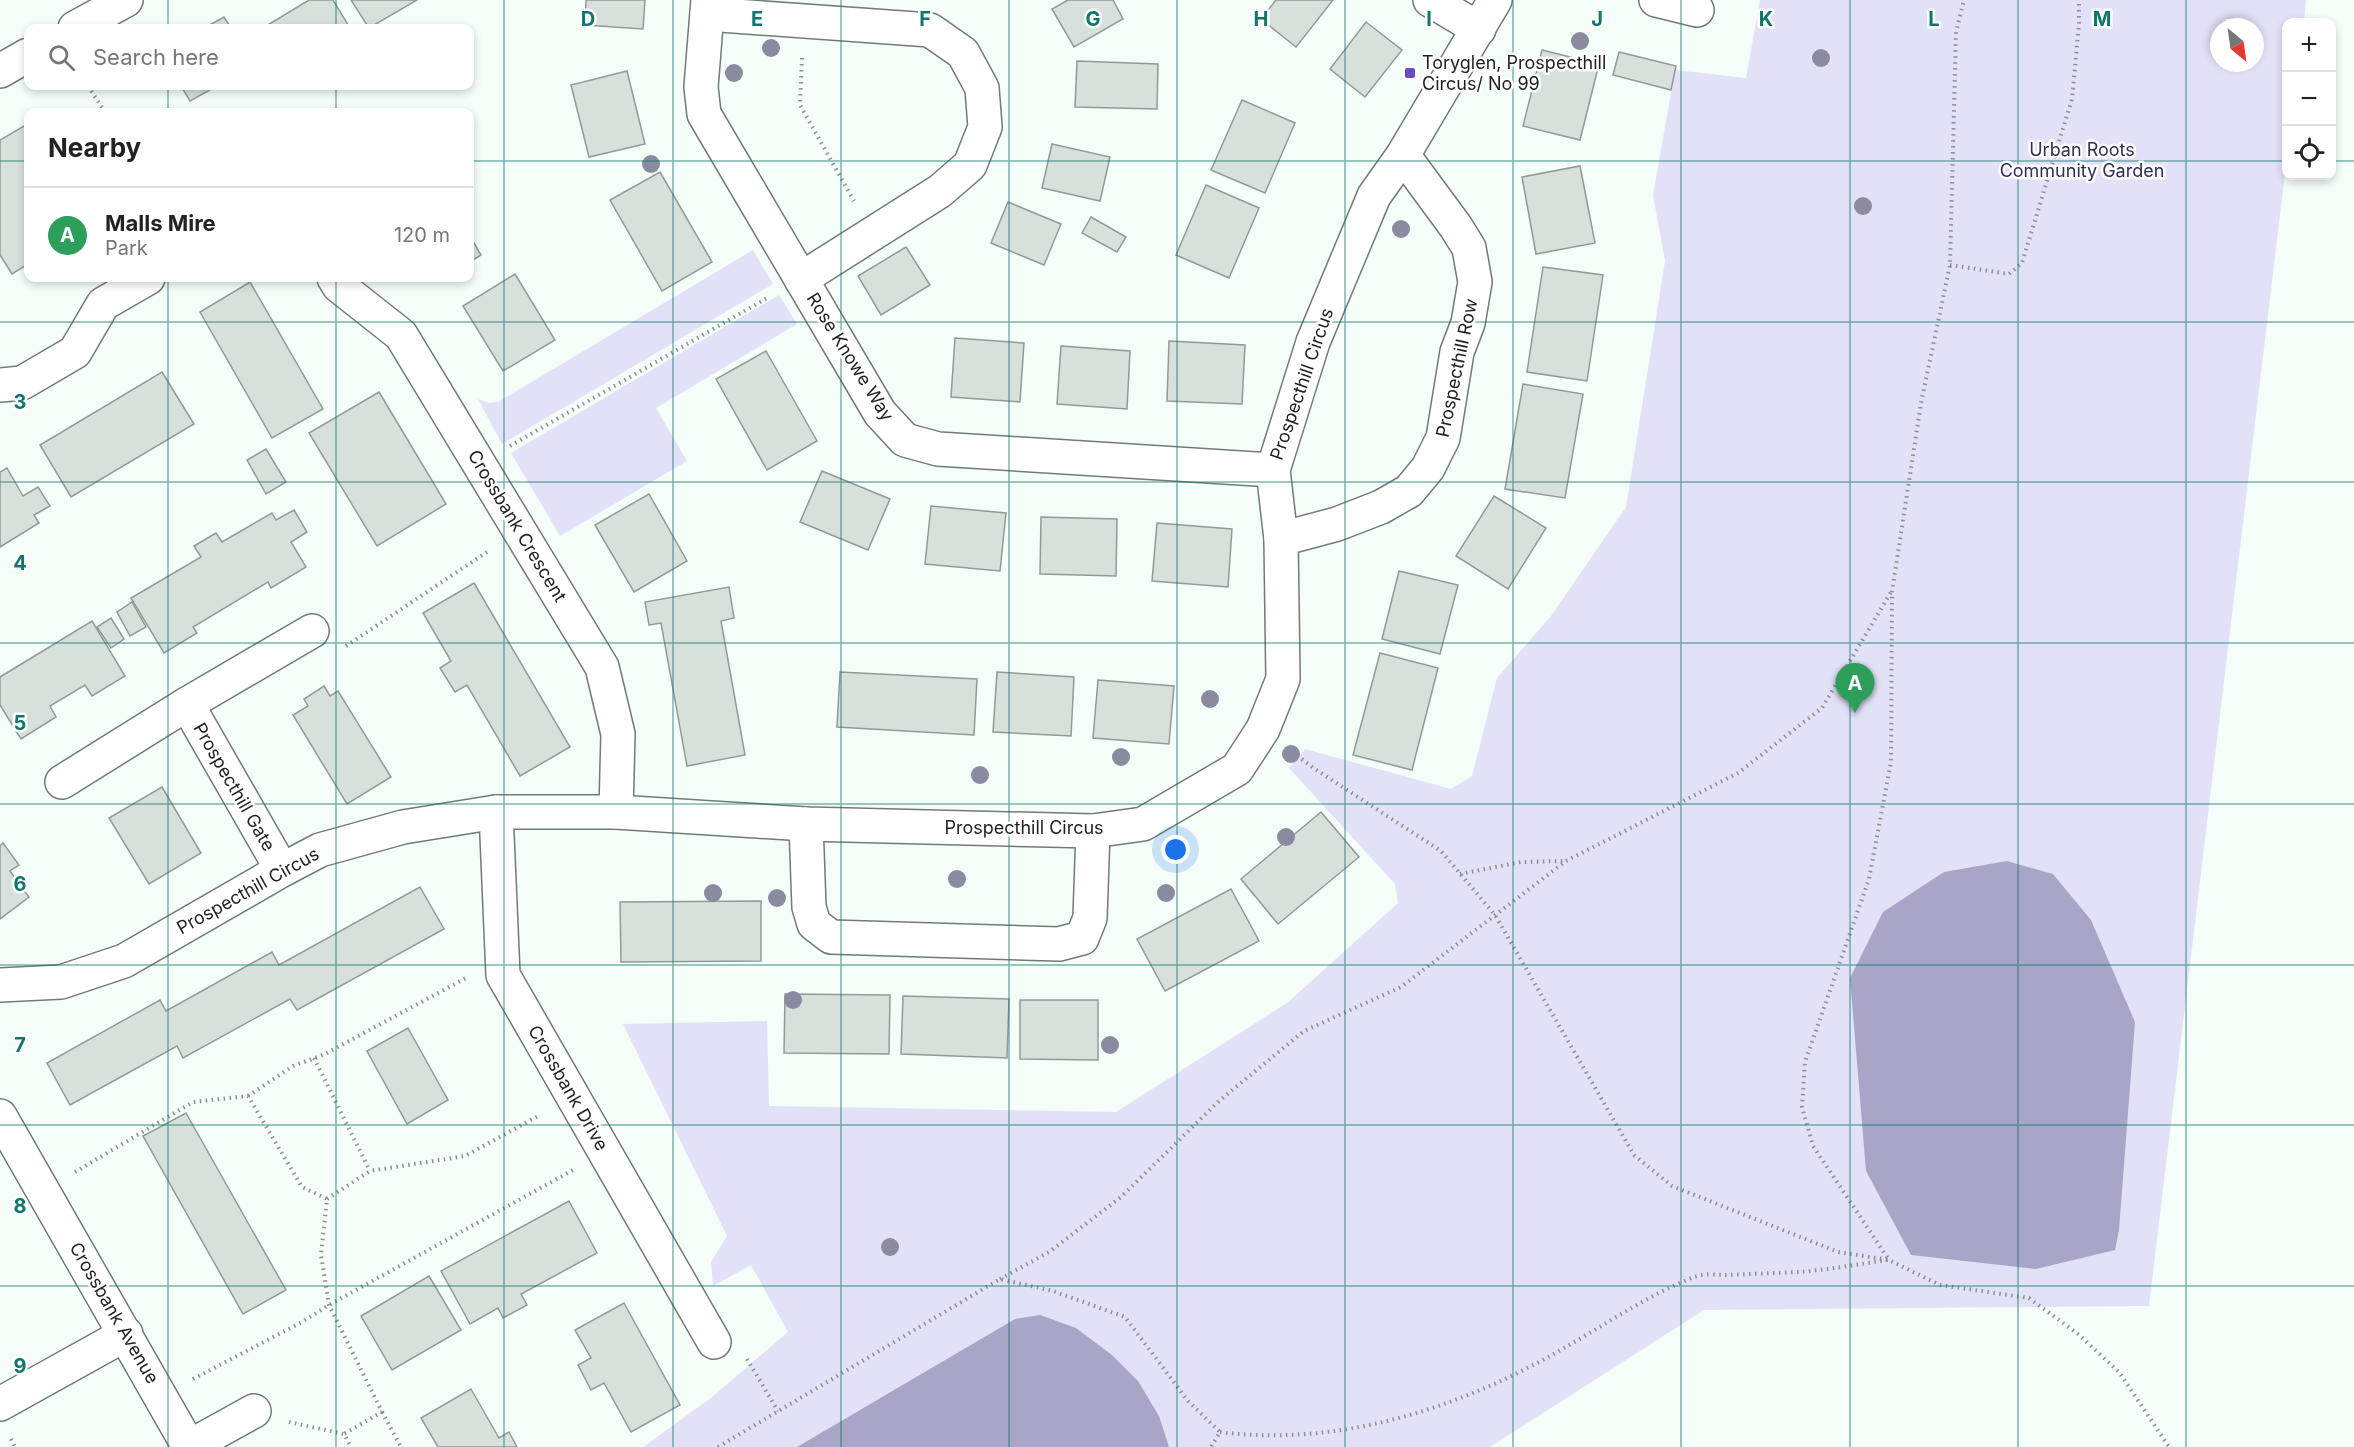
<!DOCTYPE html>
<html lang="en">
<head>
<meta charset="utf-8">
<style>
  :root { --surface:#fff; --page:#f6f6f6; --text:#222; --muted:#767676; --line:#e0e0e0; --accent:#d93025 }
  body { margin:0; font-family:Inter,sans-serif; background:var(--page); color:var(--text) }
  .controls { position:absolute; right:18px; top:18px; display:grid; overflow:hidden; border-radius:12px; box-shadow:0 3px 9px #0003 }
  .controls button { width:54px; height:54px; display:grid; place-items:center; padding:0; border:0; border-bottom:2px solid var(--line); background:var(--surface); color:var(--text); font:30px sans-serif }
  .compass { position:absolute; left:2210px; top:18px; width:54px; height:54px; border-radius:50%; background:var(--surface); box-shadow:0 3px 9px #0003; rotate:151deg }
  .you { position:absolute; left:1176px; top:850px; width:21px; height:21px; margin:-15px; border:4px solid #fff; border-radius:50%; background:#1a73e8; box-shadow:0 0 0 9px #1a73e833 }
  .badge { display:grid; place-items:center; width:39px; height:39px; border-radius:50%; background:var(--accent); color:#fff; font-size:20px; font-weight:700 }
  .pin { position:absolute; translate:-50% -50px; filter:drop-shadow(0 2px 3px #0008) }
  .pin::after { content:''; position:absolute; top:32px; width:21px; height:18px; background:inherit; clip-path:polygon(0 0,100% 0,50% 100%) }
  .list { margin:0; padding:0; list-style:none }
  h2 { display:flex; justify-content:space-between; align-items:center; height:78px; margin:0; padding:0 24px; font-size:26px }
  h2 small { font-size:20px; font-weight:400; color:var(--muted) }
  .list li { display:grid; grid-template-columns:39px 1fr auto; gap:18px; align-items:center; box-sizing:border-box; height:96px; padding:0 24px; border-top:2px solid var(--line) }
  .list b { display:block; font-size:22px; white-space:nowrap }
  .list p { margin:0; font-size:20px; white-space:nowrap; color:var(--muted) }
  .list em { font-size:20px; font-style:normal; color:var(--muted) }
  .icon { flex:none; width:33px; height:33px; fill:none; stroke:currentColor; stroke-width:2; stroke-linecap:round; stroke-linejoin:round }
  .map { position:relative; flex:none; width:2354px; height:1447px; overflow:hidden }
  .search { position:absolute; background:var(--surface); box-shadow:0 3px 9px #0003; left:24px; top:24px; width:450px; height:66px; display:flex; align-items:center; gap:15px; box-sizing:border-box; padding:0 21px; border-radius:12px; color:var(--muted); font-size:22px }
  .panel { position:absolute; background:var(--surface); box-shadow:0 3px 9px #0003; left:24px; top:108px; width:450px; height:174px; border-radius:12px }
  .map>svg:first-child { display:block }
  .green { fill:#e2e1f7; fill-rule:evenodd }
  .water { fill:#a8a6c6 }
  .building { fill:#d8e0dc; stroke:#929a97; stroke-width:1.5 }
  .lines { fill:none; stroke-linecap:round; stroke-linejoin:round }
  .street-casing { stroke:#727a76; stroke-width:36 }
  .path { stroke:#8a908d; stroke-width:4; stroke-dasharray:1.5 4.5; stroke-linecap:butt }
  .street { stroke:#fff; stroke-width:33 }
  .tree { fill:#8a8ba1 }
  .grid { fill:none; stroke:#0f766e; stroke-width:1.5; stroke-opacity:0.55 }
  .poi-dot { fill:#654bc4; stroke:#fff; stroke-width:2 }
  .labels { text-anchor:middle; stroke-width:5; stroke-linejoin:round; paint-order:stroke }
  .poi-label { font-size:18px; fill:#1d201f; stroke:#fff; text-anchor:start }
  .park-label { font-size:18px; fill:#332d59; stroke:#fff }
  .street-label { font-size:18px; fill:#1d201f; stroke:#fff }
  .grid-label { font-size:20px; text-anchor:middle; font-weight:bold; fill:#0f766e; stroke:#fff; stroke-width:5; stroke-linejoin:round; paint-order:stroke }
</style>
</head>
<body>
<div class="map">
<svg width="2354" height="1447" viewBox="0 0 2354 1447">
  <rect width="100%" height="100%" fill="#f5fdf9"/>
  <g class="green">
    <path d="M1760,0h546l-2,22h-18v143l-137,1141 -445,4 -214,137h-847l68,-49 77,-66 -37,-67 -38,21 -2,-24 16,-26 -104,-212 144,-3 2,85 347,6 171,-109 111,-100 -3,-19 -106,-116 16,-19 146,40 21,-13 25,-98 54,-62 75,-109 39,-246 -12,-66 22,-125 71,8zM2219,27h36v36h-36z"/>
    <path d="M753,250l20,34 -271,160 -24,-45 11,4 9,-1z"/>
    <path d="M779,295l18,29 -141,84 31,53 -127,75 -49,-83z"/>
  </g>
  <g class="water">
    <path d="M2007,861l46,13 38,46 44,102 -16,208 -4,20 -79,19 -125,-14 -45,-84 -16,-193 33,-66 61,-40z"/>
    <path d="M1040,1315l36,13 36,27 26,26 21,35 10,31h-372l218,-128z"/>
  </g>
  <g class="building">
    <path d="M309,0h24l17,28h-83l-1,-2z"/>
    <path d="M351,0h66l-48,28z"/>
    <path d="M586,0h59l-2,29 -58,-4z"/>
    <path d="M1068,0h45l10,19 -49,28 -22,-38z"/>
    <path d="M1276,0h57l-37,47 -35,-28z"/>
    <path d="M224,17l7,11h-27z"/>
    <path d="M1366,22l36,28 -37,47 -35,-28z"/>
    <path d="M1542,50l57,14 -19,76 -57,-14z"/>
    <path d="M1619,52l57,14 -5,24 -58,-15z"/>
    <path d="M1077,61l81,3 -1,45 -82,-2z"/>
    <path d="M627,71l18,73 -56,13 -18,-72z"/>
    <path d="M181,86h36l-27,15z"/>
    <path d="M1242,100l53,23 -30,70 -54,-23z"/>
    <path d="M24,126l4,8v130l-16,10 -12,-19v-115z"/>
    <path d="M1052,144l58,13 -10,44 -58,-13z"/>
    <path d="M1580,166l15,77 -59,11 -14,-77z"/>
    <path d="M660,172l52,90 -50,29 -52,-91z"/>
    <path d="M1206,185l53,23 -30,70 -53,-23z"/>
    <path d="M1008,202l53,22 -17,41 -53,-22z"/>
    <path d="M1091,217l35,20 -9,15 -35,-19z"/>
    <path d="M470,236l11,19 -11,7z"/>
    <path d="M906,247l24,38 -49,30 -23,-39z"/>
    <path d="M1543,267l60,8 -16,106 -60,-9z"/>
    <path d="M515,274l40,66 -52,31 -40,-65z"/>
    <path d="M250,282l73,127 -51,29 -72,-126z"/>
    <path d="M955,338l69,5 -4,59 -69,-5z"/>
    <path d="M1169,341l76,4 -3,59 -75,-3z"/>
    <path d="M1061,346l69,5 -3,58 -70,-5z"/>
    <path d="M766,351l51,90 -50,29 -51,-91z"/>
    <path d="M162,372l32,52 -123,73 -31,-52z"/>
    <path d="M1523,384l60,10 -18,104 -60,-9z"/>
    <path d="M379,392l67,112 -69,42 -68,-113z"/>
    <path d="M266,449l20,33 -20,12 -19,-34z"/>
    <path d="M7,468l16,28 15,-9 12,19 -16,9 5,8 -39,24v-75z"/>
    <path d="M822,471l68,28 -22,51 -68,-28z"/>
    <path d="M649,494l38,67 -53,31 -39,-67z"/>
    <path d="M1494,496l52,32 -38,61 -52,-33z"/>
    <path d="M931,506l75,7 -6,58 -75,-7z"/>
    <path d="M294,510l13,22 -16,10 15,25 -35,21 -3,-6 -75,45 4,6 -33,20 -33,-55 70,-41 -7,-11 22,-13 6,9 50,-29 4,7z"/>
    <path d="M1041,517l76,2 -1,57 -76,-2z"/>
    <path d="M1157,523l75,6 -4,58 -76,-6z"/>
    <path d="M1399,571l59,14 -18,69 -58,-15z"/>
    <path d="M474,583l96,164 -50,29 -53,-91 -12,7 -15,-24 11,-7 -28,-48z"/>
    <path d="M729,587l5,31 -13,3 24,134 -58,11 -26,-143 -12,2 -4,-23z"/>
    <path d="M132,602l14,25 -16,9 -13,-24z"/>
    <path d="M111,618l13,21 -13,9 -14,-21z"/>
    <path d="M92,621l33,55 -33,20 -7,-11 -35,21 6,11 -35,22 -21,-34v-28z"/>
    <path d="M1380,653l58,15 -26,102 -59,-15z"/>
    <path d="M840,672l137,7 -3,56 -137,-8z"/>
    <path d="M997,672l77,5 -3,59 -78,-4z"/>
    <path d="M1098,680l76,6 -5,58 -76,-6z"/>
    <path d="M324,686l6,10 8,-5 53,86 -44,27 -54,-89 15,-9 -4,-7z"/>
    <path d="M162,787l39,66 -52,31 -40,-66z"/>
    <path d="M1321,812l38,45 -81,67 -37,-45z"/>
    <path d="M3,843l16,22 -9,6 19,26 -29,22v-73z"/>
    <path d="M420,887l24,42 -147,81 -7,-11 -107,59 -6,-12 -107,59 -23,-42 113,-63 6,11 106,-59 7,13z"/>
    <path d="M1231,889l28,52 -94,50 -28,-52z"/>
    <path d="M761,901v60l-140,1 -1,-60z"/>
    <path d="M785,994l105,1 -1,59 -105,-1z"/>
    <path d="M903,996l106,3 -2,59 -106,-4z"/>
    <path d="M1020,1000h78v60l-78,-1z"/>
    <path d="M408,1028l40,72 -41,24 -40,-73z"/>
    <path d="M186,1113l100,177 -43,24 -100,-178z"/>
    <path d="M569,1201l28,52 -76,41 6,11 -24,13 -5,-10 -28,16 -29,-53z"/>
    <path d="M429,1276l32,54 -69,40 -31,-54z"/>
    <path d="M624,1303l56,102 -49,27 -27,-49 -13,7 -13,-25 13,-7 -16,-28z"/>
    <path d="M471,1389l28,49 10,-6 8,15h-79l-17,-29z"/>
  </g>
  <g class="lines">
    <g class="street-casing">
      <g id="street">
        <path d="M708,0l-7,87 3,27 176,299 25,27 33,9 335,21"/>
        <path d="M1430,0l49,29"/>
        <path d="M1656,0l41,10"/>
        <path d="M707,14l223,16 33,23 19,35 3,39 -15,38 -30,26 -139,88"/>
        <path d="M75,28l51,-28"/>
        <path d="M0,71l28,-16"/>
        <path d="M334,278l5,8 62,49 201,332 16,67 -2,78"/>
        <path d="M0,385l22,-2 53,-31 28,-48 45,-26"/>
        <path d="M1281,539l56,-15 44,-17 28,-16 19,-23 15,-30 14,-86 11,-29 7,-41 -6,-34 -13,-21 -53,-72"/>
        <path d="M187,704l95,166"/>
        <path d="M62,782l125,-78 125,-73"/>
        <path d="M496,812l7,163 211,367"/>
        <path d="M806,824l3,83 5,17 17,13 228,7 23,-6 8,-20 3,-87"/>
        <path d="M0,985l61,-3 63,-21 158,-91 38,-20 83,-23 93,-15h120l190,12 287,7 50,-7 94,-55 26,-40 20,-50 -2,-140 -8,-69 40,-128 61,-146 29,-41 92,-155"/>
        <path d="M0,1116l189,331 65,-36"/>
        <path d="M0,1404l126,-70"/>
      </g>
    </g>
    <g class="path">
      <path d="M802,58l-2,47 54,96"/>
      <path d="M88,86l17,26"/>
      <path d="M1950,265l59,9 13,-11 50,-164 7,-76v-23"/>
      <path d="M510,446l259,-149"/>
      <path d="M346,646l144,-96"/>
      <path d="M1292,752l23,17 126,82 54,64 139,240 38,31 166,66 51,8 51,25 89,13 49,36 41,38 50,75"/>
      <path d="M1460,874l61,-12 44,-1"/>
      <path d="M314,1058l56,113"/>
      <path d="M248,1096l45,-30 30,-11 143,-77"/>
      <path d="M75,1172l118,-70 55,-6 54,91 25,12 -6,56 8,50 53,107 -38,22"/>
      <path d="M327,1199l43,-28 95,-15 75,-41"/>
      <path d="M1000,1279l49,-27 72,-55 98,-96 85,-70 97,-44 165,-126 172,-88 84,-65 69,-116"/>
      <path d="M747,1359l31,52"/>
      <path d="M193,1379l109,-57 27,-17 244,-135"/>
      <path d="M382,1412l19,35"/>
      <path d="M289,1422l55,12 7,13"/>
      <path d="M1220,1432c118,15 237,-23 339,-81 44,-25 87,-55 135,-74 9,-4 22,-2 32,-2 24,-1 48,-2 72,-3 30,-2 61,-8 91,-12l-76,-114 -11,-39 3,-45 64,-183 22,-117 1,-170 29,-189 29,-138 6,-233 8,-32"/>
      <path d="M11,1439l4,8"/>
      <path d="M718,1447l282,-168 53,12 72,26 63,84 32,31 -9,15"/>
    </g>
    <use href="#street" class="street"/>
  </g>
  <g class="tree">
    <circle cx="1580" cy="41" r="9"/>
    <circle cx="771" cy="48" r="9"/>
    <circle cx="1821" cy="58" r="9"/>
    <circle cx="734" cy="73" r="9"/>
    <circle cx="651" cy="164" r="9"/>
    <circle cx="1863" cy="206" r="9"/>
    <circle cx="1401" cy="229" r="9"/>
    <circle cx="1210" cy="699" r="9"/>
    <circle cx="1291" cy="754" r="9"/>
    <circle cx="1121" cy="757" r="9"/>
    <circle cx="980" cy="775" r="9"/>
    <circle cx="1286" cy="837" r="9"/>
    <circle cx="957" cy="879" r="9"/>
    <circle cx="713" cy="893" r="9"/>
    <circle cx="1166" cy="893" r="9"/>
    <circle cx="777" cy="898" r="9"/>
    <circle cx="793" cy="1000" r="9"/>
    <circle cx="1110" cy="1045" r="9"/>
    <circle cx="890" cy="1247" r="9"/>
  </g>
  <path class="grid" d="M168,0v28M336,0v28M504,0v1447M673,0v1447M841,0v1447M1009,0v1447M1177,0v1447M1345,0v1447M1513,0v1447M1681,0v1447M1850,0v1447M2018,0v1447M2186,0v1447M168,86v26M336,86v26M0,161h28M470,161h1816M2332,161h22M168,278v1169M336,278v1169M0,322h2354M0,482h2354M0,643h2354M0,804h2354M0,965h2354M0,1125h2354M0,1286h2354"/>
  <rect class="poi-dot" x="1404" y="67" width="12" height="12" rx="3"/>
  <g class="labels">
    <g class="poi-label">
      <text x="1422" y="69">Toryglen, Prospecthill<tspan x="1422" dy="21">Circus/ No 99</tspan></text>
    </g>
    <g class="park-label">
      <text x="2082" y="156">Urban Roots<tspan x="2082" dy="21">Community Garden</tspan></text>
    </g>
    <g class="street-label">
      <text transform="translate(850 357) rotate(58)" y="6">Rose Knowe Way</text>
      <text transform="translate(1457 368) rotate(-78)" y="6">Prospecthill Row</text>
      <text transform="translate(1302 384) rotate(-71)" y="6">Prospecthill Circus</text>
      <text transform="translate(517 526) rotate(59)" y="6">Crossbank Crescent</text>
      <text transform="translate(234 787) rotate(60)" y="6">Prospecthill Gate</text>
      <text x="1024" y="834">Prospecthill Circus</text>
      <text transform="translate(248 891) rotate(-29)" y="6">Prospecthill Circus</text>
      <text transform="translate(568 1088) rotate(60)" y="6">Crossbank Drive</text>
      <text transform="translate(114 1313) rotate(60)" y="6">Crossbank Avenue</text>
    </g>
  </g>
  <g class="grid-label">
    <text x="588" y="26">D</text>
    <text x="757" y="26">E</text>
    <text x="925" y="26">F</text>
    <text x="1093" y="26">G</text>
    <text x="1261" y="26">H</text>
    <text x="1429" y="26">I</text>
    <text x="1597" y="26">J</text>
    <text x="1766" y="26">K</text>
    <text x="1934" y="26">L</text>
    <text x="2102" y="26">M</text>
    <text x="20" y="409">3</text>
    <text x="20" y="570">4</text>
    <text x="20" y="730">5</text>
    <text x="20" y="891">6</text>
    <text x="20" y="1052">7</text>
    <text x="20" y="1213">8</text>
    <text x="20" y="1373">9</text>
  </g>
</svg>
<div class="controls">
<button>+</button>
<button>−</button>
<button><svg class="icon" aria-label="locate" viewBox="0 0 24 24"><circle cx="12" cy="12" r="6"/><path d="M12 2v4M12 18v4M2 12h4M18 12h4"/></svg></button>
</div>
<svg class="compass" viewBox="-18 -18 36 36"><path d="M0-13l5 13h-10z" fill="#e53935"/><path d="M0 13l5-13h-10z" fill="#767676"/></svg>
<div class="you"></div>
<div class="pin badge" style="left:1855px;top:713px;background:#2e9e5b">A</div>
<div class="search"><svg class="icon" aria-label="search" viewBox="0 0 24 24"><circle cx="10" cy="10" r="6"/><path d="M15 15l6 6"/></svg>Search here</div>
<section class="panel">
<h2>Nearby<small></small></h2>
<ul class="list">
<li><span class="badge" style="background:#2e9e5b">A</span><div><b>Malls Mire</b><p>Park</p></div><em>120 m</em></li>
</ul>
</section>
</div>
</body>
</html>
